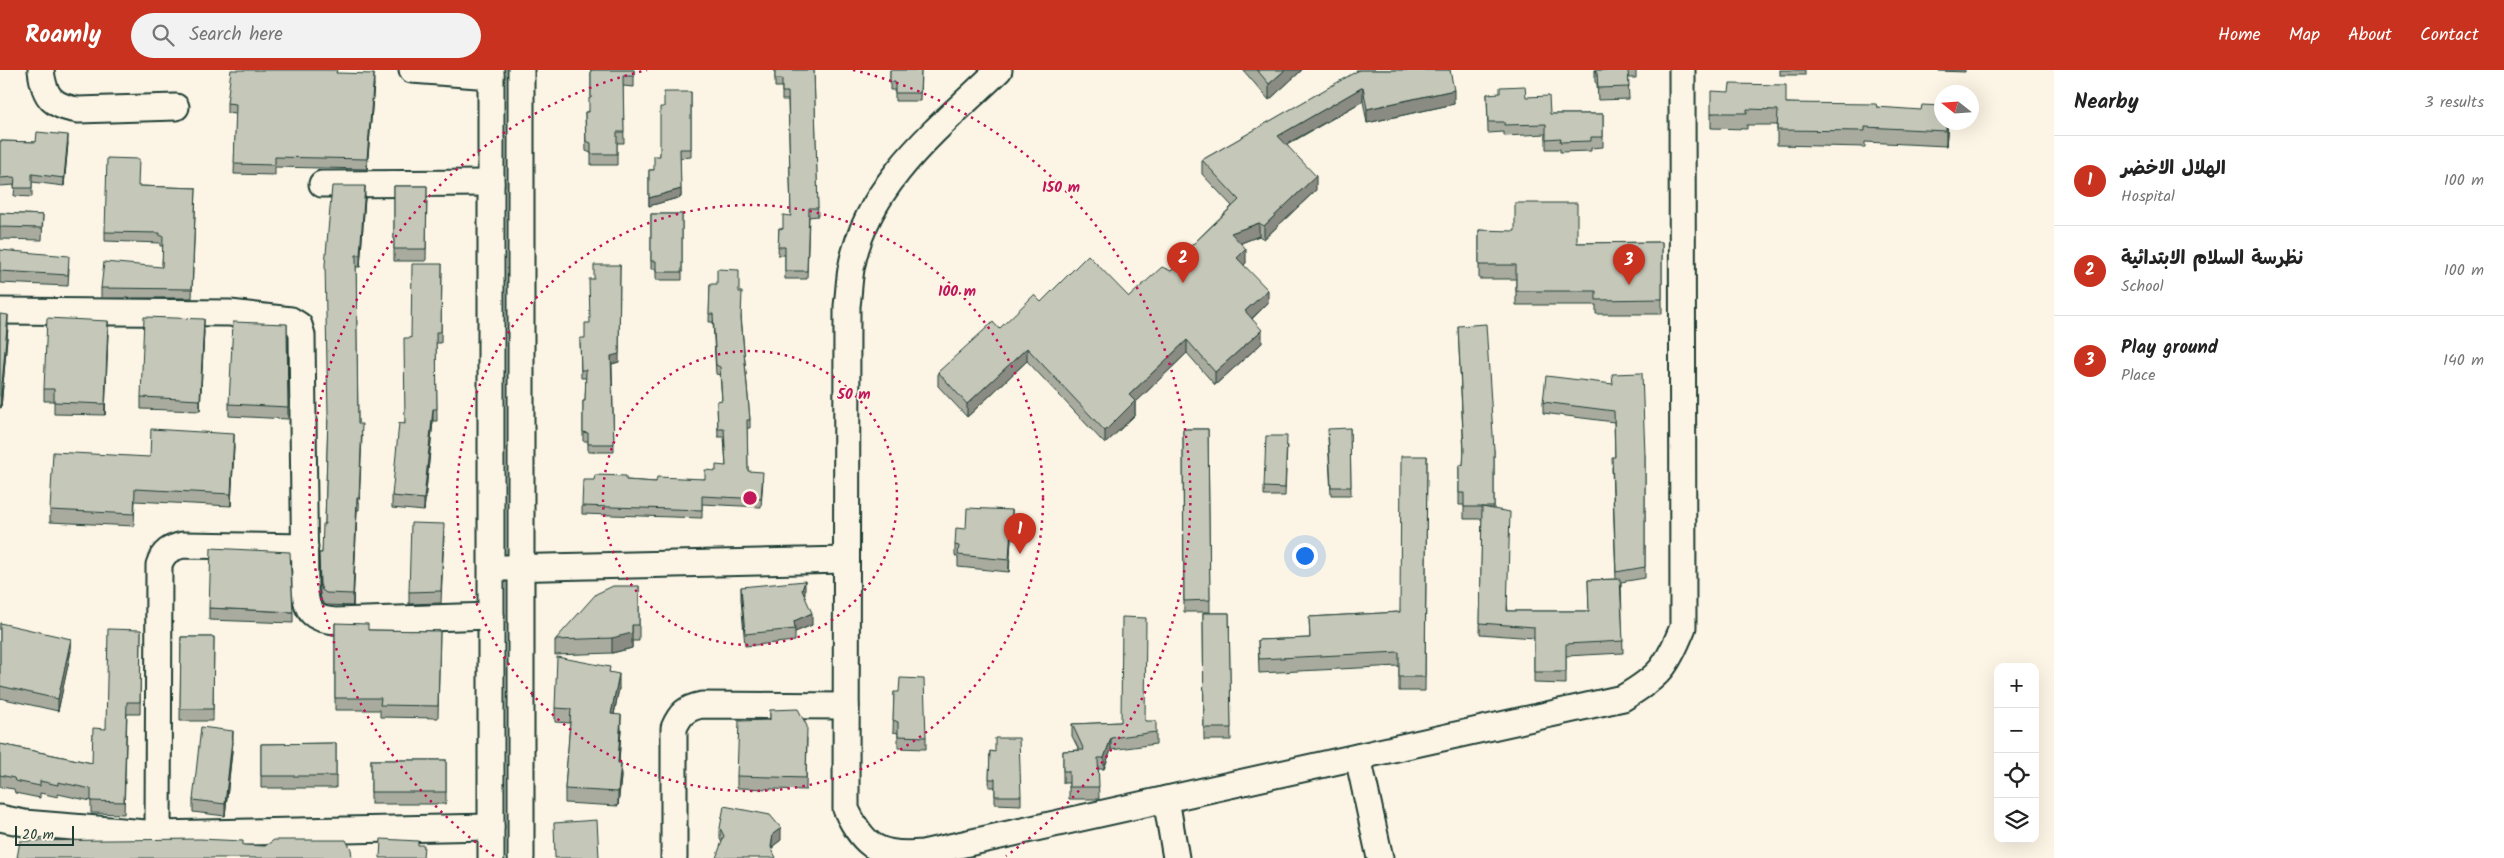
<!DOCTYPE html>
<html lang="en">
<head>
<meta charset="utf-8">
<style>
  :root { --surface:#fff; --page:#f2f2f2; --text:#222; --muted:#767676; --line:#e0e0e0; --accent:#c8321e }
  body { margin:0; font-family:Kalam,"Playpen Sans Arabic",sans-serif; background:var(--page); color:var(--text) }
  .controls { position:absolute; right:15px; bottom:15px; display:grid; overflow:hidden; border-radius:10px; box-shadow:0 5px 20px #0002 }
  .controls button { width:45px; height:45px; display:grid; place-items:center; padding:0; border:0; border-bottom:1px solid var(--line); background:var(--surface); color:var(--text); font:25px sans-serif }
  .compass { position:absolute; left:1934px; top:15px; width:45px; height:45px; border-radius:50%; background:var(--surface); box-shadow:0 5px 20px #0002; rotate:287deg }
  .scale { position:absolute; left:15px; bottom:12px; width:59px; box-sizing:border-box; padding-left:5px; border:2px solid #1f3d34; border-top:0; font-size:14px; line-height:18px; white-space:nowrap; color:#1f3d34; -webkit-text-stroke:4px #fcf5e5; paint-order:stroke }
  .you { position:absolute; left:1304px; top:485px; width:18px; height:18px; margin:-12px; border:4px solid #fff; border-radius:50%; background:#1a73e8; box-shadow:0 0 0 8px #1a73e833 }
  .badge { display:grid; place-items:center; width:32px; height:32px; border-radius:50%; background:var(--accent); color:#fff; font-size:16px; font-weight:700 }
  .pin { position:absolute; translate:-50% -41px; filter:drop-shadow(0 1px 2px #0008) }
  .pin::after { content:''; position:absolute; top:26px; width:18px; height:15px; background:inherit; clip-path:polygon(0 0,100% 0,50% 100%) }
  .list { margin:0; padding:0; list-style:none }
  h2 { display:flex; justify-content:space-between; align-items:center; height:65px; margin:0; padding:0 20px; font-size:21px }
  h2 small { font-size:16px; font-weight:400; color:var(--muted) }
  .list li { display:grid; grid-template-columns:32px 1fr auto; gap:15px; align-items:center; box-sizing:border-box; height:90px; padding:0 20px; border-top:1px solid var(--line) }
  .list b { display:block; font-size:19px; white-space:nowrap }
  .list p { margin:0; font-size:16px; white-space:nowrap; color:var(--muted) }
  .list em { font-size:16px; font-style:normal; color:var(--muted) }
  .icon { flex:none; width:28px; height:28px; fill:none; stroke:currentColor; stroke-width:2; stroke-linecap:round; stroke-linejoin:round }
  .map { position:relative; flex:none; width:2054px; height:788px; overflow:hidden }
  header { display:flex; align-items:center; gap:30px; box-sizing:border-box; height:70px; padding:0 25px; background:var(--accent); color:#fff }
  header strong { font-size:24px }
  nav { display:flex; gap:28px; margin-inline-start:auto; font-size:18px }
  .search { width:350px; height:45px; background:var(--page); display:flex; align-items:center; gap:12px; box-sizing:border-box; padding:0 18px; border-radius:28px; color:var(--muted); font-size:19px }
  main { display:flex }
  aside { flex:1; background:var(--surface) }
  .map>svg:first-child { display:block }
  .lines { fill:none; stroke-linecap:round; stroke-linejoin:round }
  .minor-casing { stroke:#1f3d34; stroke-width:29 }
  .minor { stroke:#fcf5e5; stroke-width:25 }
  .wall { fill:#a9ab9f; stroke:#1f3d34 }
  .shaded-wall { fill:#8a8b82; stroke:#1f3d34 }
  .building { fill:#c5c7b9; stroke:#1f3d34 }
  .ring { fill:none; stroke:#c2185b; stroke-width:2.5; stroke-dasharray:2.5 5 }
  .centre { fill:#c2185b; stroke:#fcf5e5; stroke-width:2.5 }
  .ring-label { font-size:15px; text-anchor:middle; font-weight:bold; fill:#c2185b; stroke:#fcf5e5; stroke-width:4; stroke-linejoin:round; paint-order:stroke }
</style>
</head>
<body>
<header>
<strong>Roamly</strong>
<div class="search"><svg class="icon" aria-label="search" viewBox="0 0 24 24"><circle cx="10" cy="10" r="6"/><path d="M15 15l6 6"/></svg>Search here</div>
<nav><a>Home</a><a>Map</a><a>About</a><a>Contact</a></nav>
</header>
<main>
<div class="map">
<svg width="2054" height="788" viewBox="0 0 2054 788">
  <rect width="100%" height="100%" fill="#fcf5e5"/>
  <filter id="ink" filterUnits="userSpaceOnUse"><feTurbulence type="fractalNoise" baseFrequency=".02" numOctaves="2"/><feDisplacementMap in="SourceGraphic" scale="10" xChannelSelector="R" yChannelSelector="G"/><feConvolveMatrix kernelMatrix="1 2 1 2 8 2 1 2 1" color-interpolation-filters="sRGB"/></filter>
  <g filter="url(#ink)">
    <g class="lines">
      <g class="minor-casing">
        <g id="minor">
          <path d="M41,0c3,27 11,36 37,40l98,-3"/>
          <path d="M412,0l79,6"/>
          <path d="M491,0v788"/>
          <path d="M999,0c-58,56 -130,111 -147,194 -3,13 -3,28 -5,42l-1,503c18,39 34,48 77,44l700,-155c37,-22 44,-31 60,-71l-1,-557"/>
          <path d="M322,114l169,-1"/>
          <path d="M0,241l230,2 61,7 8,5 3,10 3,255c1,22 8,29 30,31l156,-5"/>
          <path d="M504,498l342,-8"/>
          <path d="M1358,687l22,101"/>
          <path d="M1166,729l10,59"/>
          <path d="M0,748l24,5 134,11 333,-7"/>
          <path d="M158,764l1,-269c4,-13 11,-17 24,-20l122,2"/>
          <path d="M521,788v-788"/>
          <path d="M674,788v-130c6,-14 12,-20 28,-23l144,1"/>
        </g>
      </g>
      <use href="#minor" class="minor"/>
    </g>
    <g class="wall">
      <path d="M591,0h43v17l-11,-1 1,57h-7v22h-26v-12l-5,-2 -1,-39h4l2,-14z"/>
      <path d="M775,0h39l4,146 -9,1 -2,62h-22v-24h-7l1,-27 4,1 8,-13 -3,-116h-6v-13h-7z"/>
      <path d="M890,0h31l-1,31h-25v-11h-5z"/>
      <path d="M1243,0h59l-33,30z"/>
      <path d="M1356,0h94l4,34 -87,19 -4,-22 -76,44 29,45 -52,49 -5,-3 -18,7 5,20 -2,2 24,38 -16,16 10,24 -47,42 -28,-32 -52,50v12l-30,29 -78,-83 -60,56 -29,-31v-14l61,-43 42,-27 88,-5 42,-26 19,-17v-7l42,-41 -30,-32v-14l155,-88z"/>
      <path d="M1595,0h41v8h-8l1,21 -31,1 -1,-16 -2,-2z"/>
      <rect x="1780" y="0" width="25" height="5"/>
      <path d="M1939,0h26v2l-26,-1z"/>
      <path d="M336,3l38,11 -7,85 -92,-2v8l-41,-1 2,-60 -9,-1v-10z"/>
      <path d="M691,22v65l-11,1 1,39 -32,9v-36h5l6,-14 4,-49z"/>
      <path d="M1487,24l39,3 24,17h53v33l-12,1v3l-31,1v-3h-14v-15l-42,2v-4l-16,1z"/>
      <path d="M1786,33l91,4 71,15 -2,24 -81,-4v5l-88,-2v-20h-30v4l-36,-1v-15z"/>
      <path d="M0,71l68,2 -4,43 -32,-4v15l-18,-1 1,-11 -15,1z"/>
      <path d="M139,116l57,2 -4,110h-91v-10l61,-21 1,-21h-3v-3l-55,-2v-9z"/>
      <path d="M394,116h33l-1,75h-32z"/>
      <path d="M365,128l-5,69h-4l2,157 4,12 -3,74h-2l-4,96 -27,-1 -4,-3 -2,-7 -1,-42h3l3,-29 3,-105z"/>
      <path d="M0,143l43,2 -1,25 -42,-1z"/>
      <path d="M651,144h31v66h-26v-11h-5z"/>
      <path d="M1479,160l98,13 85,-1v72h-66v-9h-80v-26h-37z"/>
      <path d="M0,180l69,18 -1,18 -68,-3z"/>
      <path d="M442,194l-1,79h-5l1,78h-4l-9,90 -32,-3v-12l13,-72 6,-86z"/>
      <path d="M710,214l29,8 11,128v8h-3l1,43 15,9 -2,27 -59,-3v14l-120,-4v-8l44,-26 30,2 49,-3 11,-8 10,-5 -2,-29h-6l-1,-36 5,-1 -2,-25 -4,-1 -3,-52h-4z"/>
      <path d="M0,244l8,13 -7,81h-1z"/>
      <path d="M287,254l1,95 -59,-3v-12z"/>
      <path d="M1458,256l36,124v59l14,102h81l-1,-31 28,-1 -4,-111 3,-11 -1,-35 -71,-9v-11l69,-18 33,71v123l-24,4 2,71 -57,3v28l-32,-1v-45l-54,-4 2,-115h-18v-14h-5v-40h4l1,-9z"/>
      <path d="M204,261l-4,80 -59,-2v-12z"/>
      <path d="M108,262l-3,83 -51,-1v-13h-10v-12z"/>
      <path d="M580,268l39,24 -7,2 2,88h-26v-11h-5v-40h2l1,-23h-5z"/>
      <path d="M1350,358l1,67h-20l-3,-58z"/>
      <path d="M1183,359h25l2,183h-26z"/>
      <path d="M1287,375l-2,51h-21v-9z"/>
      <path d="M234,376l-3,60 -96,-5 -1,25 -84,-4v-12l100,-53z"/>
      <path d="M1427,386l-2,235h-26v-25l-140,7 -1,-33 52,-2 -1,-21 91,-5z"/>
      <path d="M1012,452l-3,50 -51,-5v-10l-3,-1v-11l11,-16z"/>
      <path d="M444,466l-3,67 -32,1v-12z"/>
      <path d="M639,516v55h-7v7l-20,5 -57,2v-15z"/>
      <path d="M741,517l64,6 -1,2 8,30 -17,7v9l-50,5 -4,-47z"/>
      <path d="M209,538l84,4v11l-84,-3z"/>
      <path d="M1203,543h26l2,127h-27z"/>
      <path d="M0,553l71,28 -13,60 -58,-13z"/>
      <path d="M335,553l33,7 72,1 -2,87 -58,-1v-7h-45z"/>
      <path d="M141,560l-1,84h-13l-3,100 -33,-1v-12l-33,-7v3l-18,-4v5l-25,-5 -1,-4 -14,-2v-43l92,19 14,-34z"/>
      <path d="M181,567h33l-1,84h-33z"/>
      <path d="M610,602l9,16 -5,27 7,14 -2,34 2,14 -3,29 -53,-3v-14l5,-66 -15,-1v-14z"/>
      <path d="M894,622l32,45v12l-28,-1v-15l-5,-1z"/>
      <path d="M770,640l37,28 -1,52 -69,-2v-12l33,-56z"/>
      <path d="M1146,651l10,11v12l-45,6 -7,19h-6l1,30h-30v-16h-6v-32l16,-1 -7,-14v-12z"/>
      <path d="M233,672l-8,74 -32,-4v-12z"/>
      <path d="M336,673v45h-75v-44z"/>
      <path d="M990,681l31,45v9l-26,-1v-17h-6z"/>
      <rect x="371" y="690" width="75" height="44"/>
      <path d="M720,758l61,12 -8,6v4l-51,-7 -2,-4z"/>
    </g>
    <g class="shaded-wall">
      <path d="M1285,0h17l-33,30v-16z"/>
      <path d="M374,4v10l-7,85v-10z"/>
      <path d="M1363,17v14l-85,48v-13z"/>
      <path d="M1454,20v14l-87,19v-14z"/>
      <path d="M1946,52h2l-2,24z"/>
      <path d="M68,65v8l-4,43v-8z"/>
      <path d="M1316,106v14l-52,49v-13z"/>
      <path d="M365,116v12l-5,69v-12z"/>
      <path d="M681,119v8l-32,9v-8z"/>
      <path d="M1259,153v13l-28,11v-14z"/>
      <path d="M1246,179v14l-9,8v-13z"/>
      <path d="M620,195l-1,97 -8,2v-8z"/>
      <path d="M1268,220v13l-23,22v-14z"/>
      <path d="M8,245v12l-7,81v-12z"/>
      <path d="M204,249v12l-4,80v-11z"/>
      <path d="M108,251v11l-3,83v-11z"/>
      <path d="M1262,260v13l-47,42v-13z"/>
      <path d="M1187,270v13l-52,50v12l-30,29v-13l24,-36z"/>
      <path d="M1027,278v13l-60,56v-13z"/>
      <path d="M433,339v12l-9,90v-12z"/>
      <path d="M234,364v12l-3,60v-12z"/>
      <path d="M357,428v12l-4,96v-12z"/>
      <path d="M1012,440v12l-3,50v-12z"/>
      <path d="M805,511v12l-3,8v-11z"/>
      <path d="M812,543v12l-17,7 -1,-11z"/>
      <path d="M632,555v23l-20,5v-15z"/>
      <path d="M71,569v12l-13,60v-12z"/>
      <path d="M619,604v14l-8,41v-15z"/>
      <path d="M621,645v14l-3,48v-14z"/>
      <path d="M233,661v11l-8,74v-12z"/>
      <path d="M1111,668v12l-7,19v-11z"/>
      <path d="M621,693v14l-3,29v-14z"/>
      <path d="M781,758v12l-8,6 -2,12v-11l2,-13z"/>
    </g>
    <g class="building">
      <path d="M231,0h106l-1,3 38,1 -7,85 -92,-2v8l-41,-1 2,-60 -9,-1z"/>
      <path d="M591,0h43v6h-11l1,56h-7v22h-26v-11l-5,-2 -1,-29h4v-14h2z"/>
      <path d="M775,0h39l4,138h-9l-2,63h-22v-24h-7l1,-19 4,1v-14l8,1 -3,-124h-6v-13h-7z"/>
      <path d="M890,0h31l-1,23h-25v-11h-5z"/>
      <path d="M1257,0h28l-16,14z"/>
      <path d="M1359,0h91l4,20 -87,19 -4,-22 -85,49 38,40 -52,50 -5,-3 -28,10 15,16 -9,9 31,32 -23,21 17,19 -47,42 -28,-32 -58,55 6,6 -30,30 -78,-83 -60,56 -29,-32 55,-50 6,7 35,-34 7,7 47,-47 41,42 33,-30 9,4 23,-20 -4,-4 49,-47 -37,-40z"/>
      <path d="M1595,0h33l1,17 -31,1 -1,-15z"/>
      <path d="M1730,14l56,1v18l90,1 1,3 44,3 1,-5 20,1v16h4v9l-81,-4v4l-88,-1 1,-20 -31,-1v4h-36v-22l18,1z"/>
      <path d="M1525,16l1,11 23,-1 1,18h53v23h-12v4l-31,1 1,-4 -15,1v-15l-42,1v-3h-16l-1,-28 13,-1v-6z"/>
      <path d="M664,22h27v57h-11l1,40 -32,9v-28h5v-14h6v-49h4z"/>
      <path d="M37,62l31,3 -4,43 -32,-4v14h-18l1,-11 -15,1v-37l36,1z"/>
      <path d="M107,88l32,1 -1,27 58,2 -4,101 -91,-1 3,-26 58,5 1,-31h-3v-3l-55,-1z"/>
      <path d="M332,116h33l-5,69h-4l2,169h4l-3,74h-2l-4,96 -27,-1 -4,-3 -2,-6 -1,-31h3l1,-29h2l3,-110 -3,-149z"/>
      <path d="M394,116h33l-1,63h-32z"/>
      <path d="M1515,133h62v40l85,-1v57l-66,1v-9h-80v-26h-37v-35l36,1z"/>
      <path d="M0,143l43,2 -1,13 -42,-1z"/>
      <path d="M651,144h31v58h-26v-11h-5z"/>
      <path d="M0,180l69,6 -1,19 -68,-4z"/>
      <path d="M412,194h30l-1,68h-5l1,77h-4l-9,90 -32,-3 7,-73 6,1 -1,-86h7z"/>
      <path d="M594,195h26l-1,89 -8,2 3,88h-26v-11l-5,-1v-31h2l1,-31h-5l-1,-32h5v-15h5l-1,-44h5z"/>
      <path d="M717,199l22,1v22h3l-1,26 9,102h-3l1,51 15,1 -2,27 -59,-3v14l-120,-4 1,-26h11l1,-5 31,1v4l30,2 1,-5 48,2v-9l11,1v-6l10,1 -2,-37h-6l-1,-28 5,-1 -2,-33 -4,-2 -3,-51h-4l1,-30h7z"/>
      <path d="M0,244l8,1 -7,81h-1z"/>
      <path d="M144,247l60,2 -4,81 -59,-3z"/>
      <path d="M47,248l61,3 -3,83 -51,-2v-13h-10z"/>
      <path d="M233,252l54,2 1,83 -59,-3z"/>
      <path d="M1486,254l8,126v57h-30v-14h-5v-28h4l1,-15 -6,-124z"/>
      <path d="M1642,303l3,82v112l-29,5 -4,-115h3l-1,-46 -71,-9 3,-26 67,8 -1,-10z"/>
      <path d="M1350,358l1,59h-20l-3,-58z"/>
      <path d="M151,359l83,5 -3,60 -96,-5 -1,25 -84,-4 3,-58 97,5z"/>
      <path d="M1183,359h25l2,171 -26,1z"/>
      <path d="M1266,366h21l-2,52 -21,-1z"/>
      <path d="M1401,386h26l-2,221h-26v-25l-140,7 -1,-19 52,-2 -1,-21 91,-5z"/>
      <path d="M1482,437l28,5 -3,99h82l-1,-31 32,-1 3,62 -57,3v28h-32v-45l-54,-4z"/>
      <path d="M967,438l45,2 -3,50 -51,-5 1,-9 -4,-1 1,-17 10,1z"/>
      <path d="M411,453l33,1 -3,67 -32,1z"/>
      <path d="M211,478l79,4 3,60 -84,-4z"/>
      <path d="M805,511l-3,9 10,23 -18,8 1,8 -50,5 -4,-47z"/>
      <path d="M613,516h26v39h-7v8l-20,5 -57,2 41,-46z"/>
      <path d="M1203,543h26l2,115h-27z"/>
      <path d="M1122,547l24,1 -1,103h11v11l-45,6 -7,20h-6l1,29h-30v-16h-6v-20l21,-1 -12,-26 49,-2z"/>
      <path d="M0,553l71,16 -13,60 -58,-13z"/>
      <path d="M335,553l33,1v6l72,1 -2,75 -58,-1 1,-7h-46z"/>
      <path d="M108,559l33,1 -1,72h-13l-3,100 -33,-1v-12l-33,-7v3l-18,-4v5l-25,-5 -1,-3 -14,-3v-31l92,19 1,-35 13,1z"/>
      <path d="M181,567h33l-1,72h-33z"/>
      <path d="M557,587l53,10 -1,5 10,2 -8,40 10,1 -3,48h3l-3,29 -53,-3 6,-80 -16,-1z"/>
      <path d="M900,608l24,1 2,58 -28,-1v-14l-5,-2 1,-28h5z"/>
      <path d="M798,639l9,17 -1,52 -69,-2 2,-55 31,-1v-10z"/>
      <path d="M201,657l32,4 -8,73 -32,-4z"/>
      <path d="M995,668h24l2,58h-26v-17h-6l1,-28 5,1z"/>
      <path d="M336,673v33h-75v-32z"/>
      <rect x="371" y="690" width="75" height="32"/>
      <path d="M724,736l46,9 11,13 -8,6 -2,13 5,11h-60l8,-22 -4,-8z"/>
      <path d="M597,750l2,38h-44l-1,-35z"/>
      <path d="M200,769l43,2v4l22,1 9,-6h72l5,9 1,9h-335l3,-17z"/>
      <path d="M381,769l37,2v4h6l-1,13h-43z"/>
    </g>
  </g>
  <g class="ring">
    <circle cx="750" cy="428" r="147"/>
    <circle cx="750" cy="428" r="293"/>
    <path d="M494 786A440 440 0 0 1 647 0M853 0A440 440 0 0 1 1006 786"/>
  </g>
  <circle cx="750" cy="428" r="8" class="centre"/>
  <g class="ring-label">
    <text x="1061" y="122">150 m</text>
    <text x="957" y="226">100 m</text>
    <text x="854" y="329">50 m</text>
  </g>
</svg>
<div class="controls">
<button>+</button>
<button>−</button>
<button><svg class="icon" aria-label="locate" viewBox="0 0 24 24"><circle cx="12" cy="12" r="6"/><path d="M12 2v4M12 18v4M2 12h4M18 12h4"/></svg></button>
<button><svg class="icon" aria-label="layers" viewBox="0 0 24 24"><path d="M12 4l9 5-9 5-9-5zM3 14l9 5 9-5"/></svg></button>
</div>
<svg class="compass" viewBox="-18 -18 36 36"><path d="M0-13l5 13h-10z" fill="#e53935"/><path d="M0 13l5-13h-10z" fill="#767676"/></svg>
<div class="scale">20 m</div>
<div class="you"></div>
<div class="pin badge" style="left:1020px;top:484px">1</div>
<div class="pin badge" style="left:1183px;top:213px">2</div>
<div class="pin badge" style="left:1629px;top:215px">3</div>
</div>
<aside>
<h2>Nearby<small>3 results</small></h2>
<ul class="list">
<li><span class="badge">1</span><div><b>الهلال الاخضر</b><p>Hospital</p></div><em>100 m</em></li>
<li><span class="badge">2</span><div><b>نظرسة السلام الابتدائية</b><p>School</p></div><em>100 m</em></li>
<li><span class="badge">3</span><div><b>Play ground</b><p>Place</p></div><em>140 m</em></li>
</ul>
</aside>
</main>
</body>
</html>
